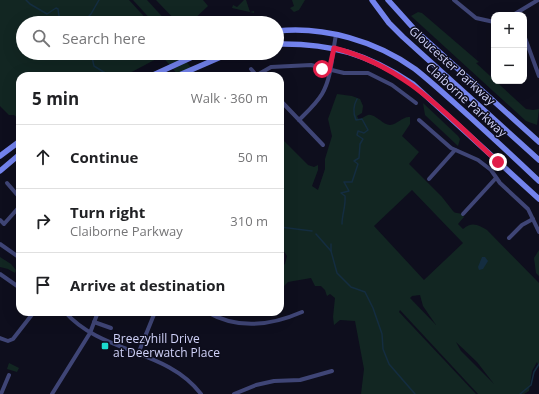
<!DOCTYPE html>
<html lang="en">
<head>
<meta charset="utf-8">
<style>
  :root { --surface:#fff; --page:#f6f6f6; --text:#202124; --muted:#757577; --line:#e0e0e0 }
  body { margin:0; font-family:"Open Sans",sans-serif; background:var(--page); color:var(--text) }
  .controls { position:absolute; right:12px; top:12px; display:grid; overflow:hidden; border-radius:8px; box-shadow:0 4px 16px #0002 }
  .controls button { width:36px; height:36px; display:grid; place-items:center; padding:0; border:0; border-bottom:1px solid var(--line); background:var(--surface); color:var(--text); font:20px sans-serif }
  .stop { position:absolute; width:12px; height:12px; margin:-9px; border:3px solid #e11d48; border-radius:50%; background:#fff }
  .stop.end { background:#e11d48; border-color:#fff; box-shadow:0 1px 4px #0008 }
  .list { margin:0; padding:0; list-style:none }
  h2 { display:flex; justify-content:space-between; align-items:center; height:52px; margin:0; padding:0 16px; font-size:17px }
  h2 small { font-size:13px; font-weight:400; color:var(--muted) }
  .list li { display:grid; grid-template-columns:26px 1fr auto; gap:12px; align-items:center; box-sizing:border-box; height:64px; padding:0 16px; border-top:1px solid var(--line) }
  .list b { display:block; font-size:15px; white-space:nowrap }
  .list p { margin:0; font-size:13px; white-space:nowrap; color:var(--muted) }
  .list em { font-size:13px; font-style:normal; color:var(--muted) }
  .icon { flex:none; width:22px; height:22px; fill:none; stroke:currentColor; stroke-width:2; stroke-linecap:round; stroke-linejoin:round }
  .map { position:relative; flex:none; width:539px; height:394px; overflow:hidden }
  .search { position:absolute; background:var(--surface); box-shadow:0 4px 16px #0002; left:16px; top:16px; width:268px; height:44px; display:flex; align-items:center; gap:10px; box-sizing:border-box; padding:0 14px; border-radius:22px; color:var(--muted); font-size:15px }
  .panel { position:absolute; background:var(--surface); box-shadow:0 4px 16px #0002; left:16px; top:72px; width:268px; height:244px; border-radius:12px }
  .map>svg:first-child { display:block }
  .green { fill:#122622; fill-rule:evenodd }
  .water { fill:#142d40 }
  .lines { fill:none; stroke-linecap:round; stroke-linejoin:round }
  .stream { stroke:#142d40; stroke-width:1.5 }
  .minor { stroke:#3f4576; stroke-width:4 }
  .secondary { stroke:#7383ed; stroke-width:5.5 }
  .route { stroke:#e11d48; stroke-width:5 }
  .poi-dot { fill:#1cd9ce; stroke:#0e0e1d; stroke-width:1.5 }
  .labels { text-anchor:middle; stroke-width:3; stroke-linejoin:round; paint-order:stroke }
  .street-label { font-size:12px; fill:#d0d2f9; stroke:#0e0e1d }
  .poi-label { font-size:12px; fill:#d0d2f9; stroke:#0e0e1d; text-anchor:start }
</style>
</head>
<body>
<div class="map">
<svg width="539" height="394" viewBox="0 0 539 394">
  <rect width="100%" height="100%" fill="#0e0e1d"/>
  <g class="green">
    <path d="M0,0h129l21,23h-127v30h155l21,23h-20l-17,-20 -38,20h-104v44l-6,-5h-5l-9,-9z"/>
    <path d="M133,0h14l21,23h-14z"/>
    <path d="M156,0h47l5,6 -18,17h-12z"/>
    <path d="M244,0h2l4,12 4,-1v2l-22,-5 1,-3 4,2z"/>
    <path d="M292,0h13l-6,10 -5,2 -4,-4 4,-2z"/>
    <path d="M418,12l4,1 57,49 -3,1 50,46 7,1 6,-1 -2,16 -11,-4 -115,-105z"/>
    <path d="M337,94l15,2 8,3 3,7 -1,7 -5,3 2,4c3,-2 6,-4 9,-5 6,-2 15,10 22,10 8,-1 13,-9 20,-8v7l-8,12 17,16 -10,12 33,33 11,14c3,4 8,0 11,6l-6,7 5,5c9,-8 16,-4 24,1l52,53v84l-2,-5 -5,9 -3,20 -5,3h-46l-78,-84 -1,2 77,82h-115l3,-25 -9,-48 -15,-1 -6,5 -1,-8 2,-19 -5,-4 -3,2 -2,-6 -4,-4h-6l-4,-8 -23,4 -8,8v-22l5,-4 2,-8 -7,-11v-108l28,28 6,2 4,-2v5l-6,16 6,4 7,-21v-10l7,-23 -4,-17zM412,190l51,53 -39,37 -50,-54zM420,295l3,11 13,19 -26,-27 2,-2zM456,342l21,20 17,22 -33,-33z"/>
    <path d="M423,103l35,33 2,3 -2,7 -33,-31z"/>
    <path d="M539,250v26l-3,-3 -2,-15z"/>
    <path d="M0,257l11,7 5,6 -1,3 -7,-4 -8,-2z"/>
    <path d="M9,363l10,5 -2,4 -10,-3z"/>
  </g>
  <path class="water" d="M482,257h3l3,4 -5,8 -4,1 -1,-3z"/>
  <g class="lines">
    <g class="stream">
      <path d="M26,0l4,4 17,10 9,-6 2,1 1,7 7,7"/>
      <path d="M70,23h5"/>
      <path d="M86,23l-1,-3 6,-6 8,-14"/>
      <path d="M91,53l3,13 16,10"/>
      <path d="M342,224c0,-10 4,-18 3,-28l-4,-3 8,-2 -5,-9h8l6,-18 -4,-3 5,-3 1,-14 3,-5 -6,-4 1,-4 6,2 4,-3 -6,-11 -6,1c-3,-7 -3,-14 1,-21"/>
      <path d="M280,227l32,4"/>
      <path d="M316,234l15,17 6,22 14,14 14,5 8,16 9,26 1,15 6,15 26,30"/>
      <path d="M331,251v-7"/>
      <path d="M520,394l11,-9 3,-13 5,-8"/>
    </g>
    <g class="minor">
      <path d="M454,0l22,18 18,4"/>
      <path d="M513,15l25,-15"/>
      <path d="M524,35l15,41"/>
      <path d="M251,69l6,7"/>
      <path d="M257,75l14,-8 40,-2 33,8h24l24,12 24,18"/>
      <path d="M280,100l43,45"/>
      <path d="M299,120c8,-8 17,-16 23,-26 10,-17 10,-40 14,-59"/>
      <path d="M419,120l32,28 27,12 13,10 9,13 28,26 11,23"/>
      <path d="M429,179l26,-29"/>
      <path d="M7,183l13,15"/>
      <path d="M463,214l33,-36"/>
      <path d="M0,220l4,4 16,-18"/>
      <path d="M509,238l13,-13 11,-6"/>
      <path d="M0,244l20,14"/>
      <path d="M0,274l20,14"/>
      <path d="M65,312c37,42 102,37 136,82"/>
      <path d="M207,312c31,18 63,14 95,0"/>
      <path d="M94,322l17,6"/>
      <path d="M0,338l8,3 5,-2 21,-27"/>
      <path d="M138,354l17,-42"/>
      <path d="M1,394l8,-19"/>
      <path d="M52,394l38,-61 8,-21"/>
      <path d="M234,394l22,-9 18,-4 26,-1 32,-9"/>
    </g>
    <g class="secondary">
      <path d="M372,0l17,23 14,14 136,123"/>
      <path d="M388,0l28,31 123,111"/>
      <path d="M277,31c47,-5 99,10 138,38 19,15 37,32 55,48 23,21 46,42 69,64"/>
      <path d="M277,44c54,-1 91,10 136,40l126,115"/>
      <path d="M151,76l50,-23"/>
      <path d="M177,76l53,-23"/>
      <path d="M0,156l20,-15"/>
      <path d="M0,171l20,-17"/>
    </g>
  </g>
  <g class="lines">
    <path class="route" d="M322,69l7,2 5,-23c71,18 112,66 164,114"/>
  </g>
  <rect class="poi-dot" x="101" y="342" width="8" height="8" rx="2"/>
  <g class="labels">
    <g class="street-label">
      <text transform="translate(452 66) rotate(42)" y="4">Gloucester Parkway</text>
      <text transform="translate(466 100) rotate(42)" y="4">Claiborne Parkway</text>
    </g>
    <g class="poi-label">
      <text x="113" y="343">Breezyhill Drive<tspan x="113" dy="14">at Deerwatch Place</tspan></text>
    </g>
  </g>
</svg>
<div class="controls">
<button>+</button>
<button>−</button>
</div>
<div class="stop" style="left:322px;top:69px"></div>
<div class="stop end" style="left:498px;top:162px"></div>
<div class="search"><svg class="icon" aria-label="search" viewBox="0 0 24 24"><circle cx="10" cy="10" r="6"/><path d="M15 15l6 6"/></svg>Search here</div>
<section class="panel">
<h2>5 min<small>Walk · 360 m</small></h2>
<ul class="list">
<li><svg class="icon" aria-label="ahead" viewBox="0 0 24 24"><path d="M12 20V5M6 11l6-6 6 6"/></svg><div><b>Continue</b></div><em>50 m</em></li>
<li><svg class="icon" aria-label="right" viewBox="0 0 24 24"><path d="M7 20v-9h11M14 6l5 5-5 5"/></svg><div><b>Turn right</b><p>Claiborne Parkway</p></div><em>310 m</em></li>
<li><svg class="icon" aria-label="arrive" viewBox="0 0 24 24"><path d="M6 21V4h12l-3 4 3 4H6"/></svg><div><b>Arrive at destination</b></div></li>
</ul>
</section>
</div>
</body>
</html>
